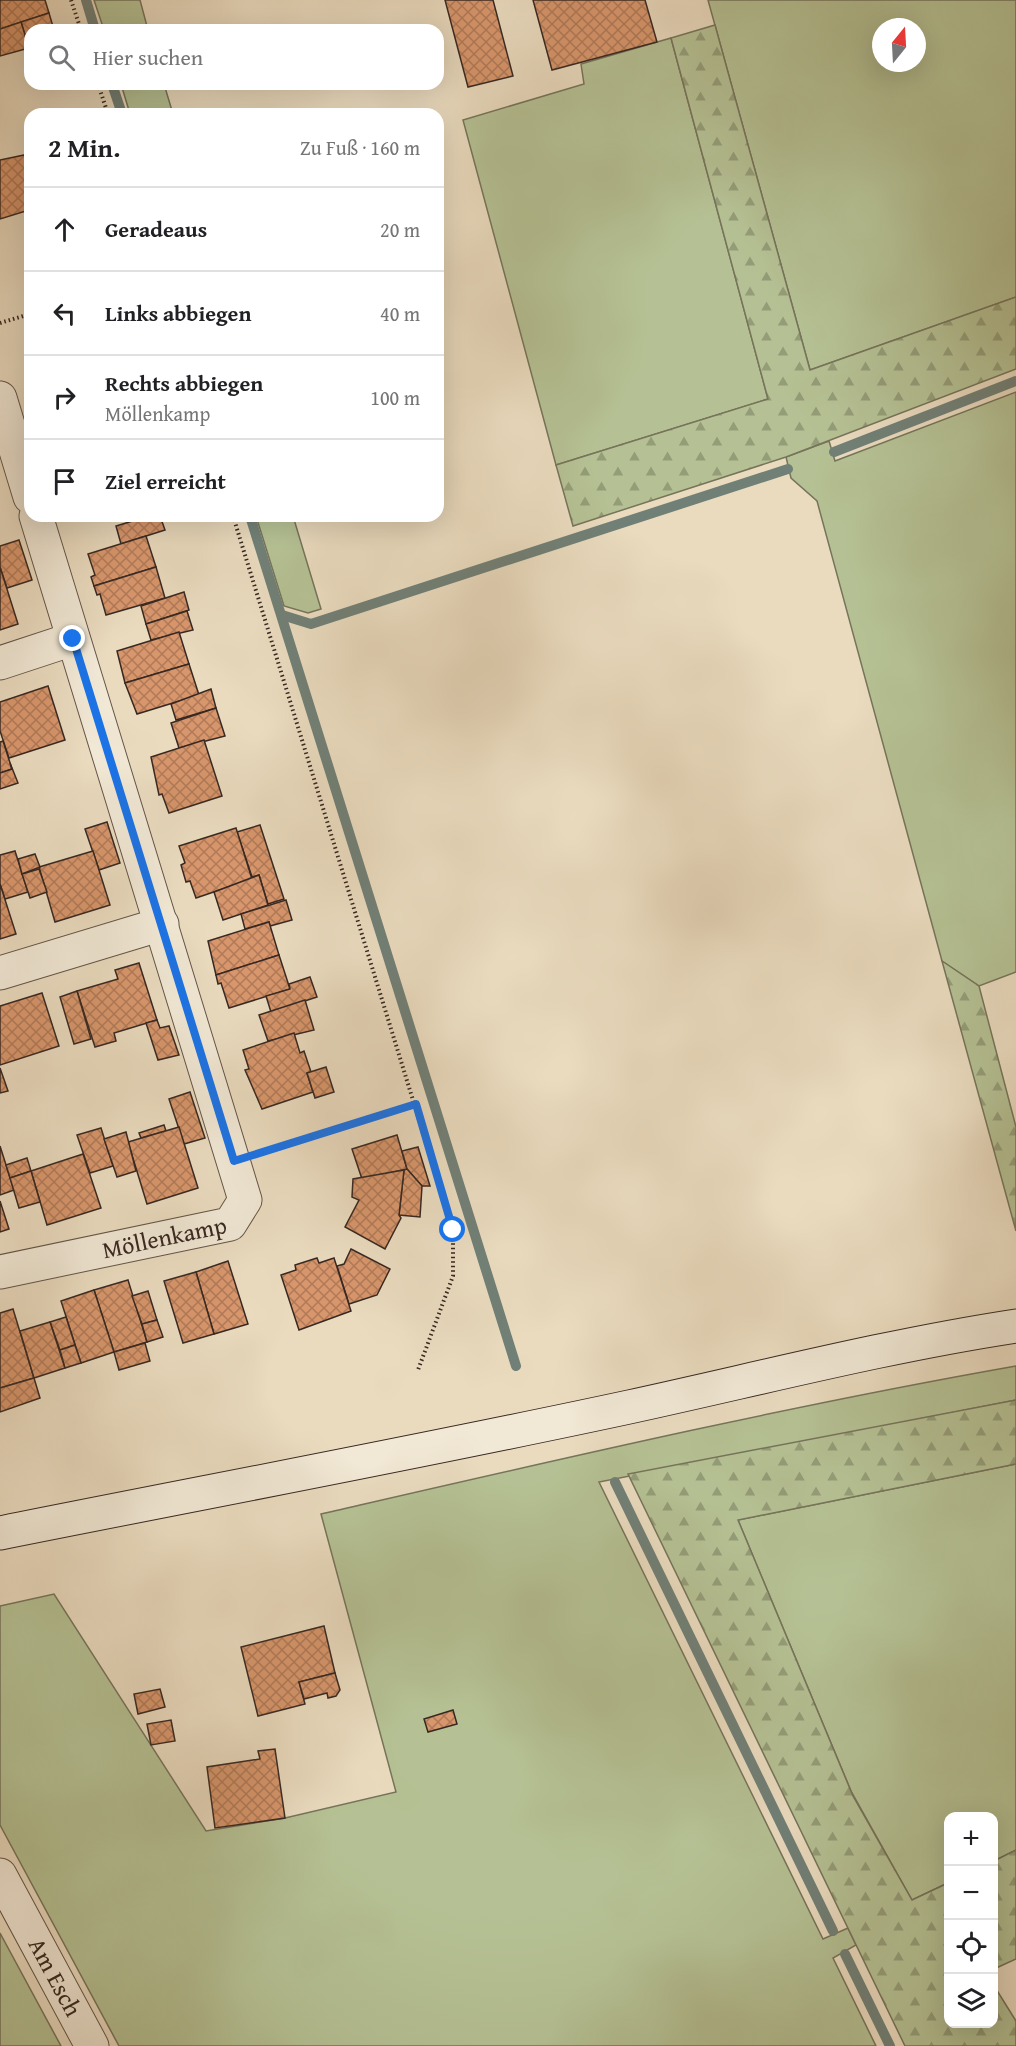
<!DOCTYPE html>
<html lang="de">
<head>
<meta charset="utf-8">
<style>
  :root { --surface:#fff; --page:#f6f6f6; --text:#202124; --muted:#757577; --line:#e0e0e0 }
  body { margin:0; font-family:"Gentium Book Plus",serif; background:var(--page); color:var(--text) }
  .controls { position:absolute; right:18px; bottom:18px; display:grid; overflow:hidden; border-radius:12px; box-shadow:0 6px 24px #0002 }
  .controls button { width:54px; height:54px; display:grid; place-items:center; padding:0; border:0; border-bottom:2px solid var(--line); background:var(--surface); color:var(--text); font:30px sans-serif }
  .compass { position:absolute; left:872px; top:18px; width:54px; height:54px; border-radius:50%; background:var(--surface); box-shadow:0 6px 24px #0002; rotate:18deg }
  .stop { position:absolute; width:18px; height:18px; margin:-14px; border:4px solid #1a73e8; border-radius:50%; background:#fff }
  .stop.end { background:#1a73e8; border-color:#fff; box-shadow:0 2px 6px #0008 }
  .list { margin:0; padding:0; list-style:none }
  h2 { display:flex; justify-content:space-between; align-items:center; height:78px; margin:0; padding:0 24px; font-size:26px }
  h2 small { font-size:20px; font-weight:400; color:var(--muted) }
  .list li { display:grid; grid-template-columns:39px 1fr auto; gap:18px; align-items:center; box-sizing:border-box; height:84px; padding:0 24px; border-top:2px solid var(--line) }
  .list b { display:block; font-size:22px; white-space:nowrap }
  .list p { margin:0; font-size:20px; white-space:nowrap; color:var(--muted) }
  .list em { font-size:20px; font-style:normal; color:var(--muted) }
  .icon { flex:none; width:33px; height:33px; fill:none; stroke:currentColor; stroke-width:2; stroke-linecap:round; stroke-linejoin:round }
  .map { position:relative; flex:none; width:1016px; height:2046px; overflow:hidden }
  .search { position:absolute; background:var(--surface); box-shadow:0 6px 24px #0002; left:24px; top:24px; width:420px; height:66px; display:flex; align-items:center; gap:15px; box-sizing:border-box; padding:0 21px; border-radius:18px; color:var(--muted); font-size:22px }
  .panel { position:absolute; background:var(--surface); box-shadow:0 6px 24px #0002; left:24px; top:108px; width:420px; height:414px; border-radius:18px }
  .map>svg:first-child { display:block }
  .green { fill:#b5c194; stroke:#76745b; stroke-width:1.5; fill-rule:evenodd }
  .forest { fill:url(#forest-firs); stroke:#76745b; stroke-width:1.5 }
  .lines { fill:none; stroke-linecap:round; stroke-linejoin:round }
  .stream { stroke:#718077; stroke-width:10 }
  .building { fill:url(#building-cross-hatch); stroke:#372822; stroke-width:1.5 }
  .street-casing { stroke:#645549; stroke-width:35 }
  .secondary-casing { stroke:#372822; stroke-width:35 }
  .path { stroke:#372822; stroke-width:4; stroke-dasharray:1.5 3; stroke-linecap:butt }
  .street { stroke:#f1e8d5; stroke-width:33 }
  .secondary { stroke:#f1e8d5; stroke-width:33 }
  .route { stroke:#1a73e8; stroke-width:8 }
  .labels { text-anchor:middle; stroke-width:5; stroke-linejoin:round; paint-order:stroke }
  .street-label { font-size:24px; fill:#372822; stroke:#f1e8d5 }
</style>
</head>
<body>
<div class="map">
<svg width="1016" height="2046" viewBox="0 0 1016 2046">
  <defs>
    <pattern id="forest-firs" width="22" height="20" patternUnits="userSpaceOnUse" patternTransform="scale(1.5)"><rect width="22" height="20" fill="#b5c194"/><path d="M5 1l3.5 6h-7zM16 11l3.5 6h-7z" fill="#949d78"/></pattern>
    <pattern id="building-cross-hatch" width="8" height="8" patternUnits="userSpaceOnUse" patternTransform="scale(1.5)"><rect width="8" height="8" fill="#d8966c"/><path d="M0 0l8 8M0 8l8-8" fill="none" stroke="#b07a58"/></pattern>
  </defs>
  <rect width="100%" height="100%" fill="#eadbbf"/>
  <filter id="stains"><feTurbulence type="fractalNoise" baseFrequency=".00333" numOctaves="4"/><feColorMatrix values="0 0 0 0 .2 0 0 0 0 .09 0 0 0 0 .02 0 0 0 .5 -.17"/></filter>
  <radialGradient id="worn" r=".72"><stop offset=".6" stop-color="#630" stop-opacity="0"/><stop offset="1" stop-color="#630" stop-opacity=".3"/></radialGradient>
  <g class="green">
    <path d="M94,0h46l8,30h-44z"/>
    <path d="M708,0h308v297l-206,73zM881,27h36v36h-36z"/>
    <path d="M671,38l97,361 -212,66 -93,-345 121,-36 -3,-20z"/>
    <path d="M121,84h43l9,30h-43z"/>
    <path d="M1016,392v580l-37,14 -37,-25 -125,-460 -26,-23 -5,-21 43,-16 6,20z"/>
    <path d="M256,516h37l28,93 -13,4 -24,-7z"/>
    <path d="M1016,1366v34l-417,82 224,457 25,-11 8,17 -23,13 43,88h-757l-119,-221v-219l54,-12 152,237 79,-13 111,-26 -75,-278c231,-53 462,-107 695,-148z"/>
    <path d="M1016,1464v386l-22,11v-45h-46v67l-36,17 -61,-109 -113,-271z"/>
    <path d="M0,1933l61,113h-61z"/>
  </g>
  <g class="forest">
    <path d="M715,25l95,345 206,-73v72l-230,88 -213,69 -17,-61 212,-66 -97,-361z"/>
    <path d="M942,961l37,25 37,141v104z"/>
    <path d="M1016,1400v64l-278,56 115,276 59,104 36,-17v141h46v-44l2,9 20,32v25h-111l-277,-572z"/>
    <path d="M1016,1850v109l-22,10v-108z"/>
  </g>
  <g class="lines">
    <g class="stream">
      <path d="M86,0l9,30"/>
      <path d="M112,84l10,30"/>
      <path d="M834,452l182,-71"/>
      <path d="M250,516l266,850"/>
      <path d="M282,615l29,9 477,-155"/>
      <path d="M615,1482l218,449"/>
      <path d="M845,1954l45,92"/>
    </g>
  </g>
  <g class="building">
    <path d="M0,0h45l4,13 -49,16z"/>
    <path d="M445,0h48l20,76 -45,11z"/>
    <path d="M533,0h112l12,42 -105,28z"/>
    <path d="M49,13l5,17h-24l-1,18 -8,-26z"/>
    <path d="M21,22l8,26 -29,8v-27z"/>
    <path d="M29,154l1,53 -4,1v3l-26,8v-59z"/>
    <path d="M149,516h11l5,14 -44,14 -5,-18z"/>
    <path d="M146,536l10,31 -62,19 -3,-9 4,-2 -7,-21z"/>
    <path d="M19,540l13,40 -25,8 -7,-21v-21z"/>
    <path d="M0,567l18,57 -18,6z"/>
    <path d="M156,567l9,31 -59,17 -6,-21 -3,1 -3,-9z"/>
    <path d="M184,592l5,18 -43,14 -5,-18z"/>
    <path d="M187,611l6,19 -42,10 -5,-16z"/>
    <path d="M179,632l10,32 -64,19 -8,-32z"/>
    <path d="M189,664l10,31 -62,19 -12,-31z"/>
    <path d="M48,686l17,54 -56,18 -9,-27v-29z"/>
    <path d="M211,689l5,19 -40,12 -5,-16z"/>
    <path d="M216,708l9,28 -46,12 -8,-25z"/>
    <path d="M204,740l18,56 -53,17 -7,-19 -3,1 -8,-38z"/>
    <path d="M3,741l9,28 -12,4v-31z"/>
    <path d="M10,763l8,20 -18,6v-16l12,-4z"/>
    <path d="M107,822l13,41 -21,7 -14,-41z"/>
    <path d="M260,825l24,74 -16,5 -9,-29 -7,2 -15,-45z"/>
    <path d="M236,828l16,51 -56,19 -6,-17 -4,1 -5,-17 4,-2 -6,-17z"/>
    <path d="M15,851l13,41 -23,7 -5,-15v-29z"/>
    <path d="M93,851l17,54 -55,17 -16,-55z"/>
    <path d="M35,854l5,13 -18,7 -4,-15z"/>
    <path d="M39,869l8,23 -17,6 -8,-24z"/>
    <path d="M259,875l9,30 -45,15 -9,-28z"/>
    <path d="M0,884l16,50 -16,5z"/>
    <path d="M286,900l6,20 -22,6 -1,-4 -24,7 -4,-15z"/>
    <path d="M269,922l10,33 -63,20 -8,-34z"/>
    <path d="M279,955l11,34 -61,19 -8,-25 -3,1 -2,-9z"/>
    <path d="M139,963l18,57 -43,13 2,8 -21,6 -18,-56 41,-12 -3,-9z"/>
    <path d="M310,977l7,20 -46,15 -5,-16 24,-7 -1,-5z"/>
    <path d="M77,991l14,48 -17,5 -14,-47z"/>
    <path d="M42,993l17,53 -59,19v-59z"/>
    <path d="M305,1000l9,30 -46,11 -9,-26z"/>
    <path d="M157,1020l3,8 9,-2 10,29 -21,5 -12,-37z"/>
    <path d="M294,1033l6,20 4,-2 7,21 -4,1 6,19 -51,17 -17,-39 4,-1 -6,-19z"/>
    <path d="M326,1067l8,25 -19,6 -8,-25z"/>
    <path d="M0,1068l8,23 -8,2z"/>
    <path d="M190,1092l15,46 -21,6 -15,-45z"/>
    <path d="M164,1125l2,6 -25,7 -2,-5z"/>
    <path d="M179,1127l19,61 -51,16 -19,-62z"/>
    <path d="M101,1128l12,38 -23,7 -13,-38z"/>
    <path d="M126,1132l10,39 -19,6 -13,-38z"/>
    <path d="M397,1135l10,34 -45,10 -10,-30z"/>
    <path d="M0,1146l14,44 -14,5z"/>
    <path d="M418,1147l12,39h-8l-15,-17 -5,-18z"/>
    <path d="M83,1154l18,54 -54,17 -16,-54z"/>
    <path d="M27,1158l4,13 -21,7 -4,-13z"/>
    <path d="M407,1169l15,17 -2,31 -21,-2 5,-45z"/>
    <path d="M404,1170l-5,45 2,3 -16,31 -40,-22 14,-27 -7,-3 1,-18z"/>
    <path d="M31,1171l9,31 -21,6 -9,-30z"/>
    <path d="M0,1201l9,28 -9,3z"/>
    <path d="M351,1249l39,20 -13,26 -28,9 -12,-38 7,-2z"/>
    <path d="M317,1258l2,5 15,-5 17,53 -52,19 -18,-55 15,-5 -1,-5z"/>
    <path d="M228,1261l20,63 -34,10 -18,-62z"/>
    <path d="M196,1272l18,62 -31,9 -19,-62z"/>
    <path d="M128,1280l19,62 -33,10 -20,-62z"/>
    <path d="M94,1290l20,62 -33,11 -20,-62z"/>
    <path d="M148,1291l9,29 -15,4 -10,-28z"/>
    <path d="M13,1309l21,69 -34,10v-75z"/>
    <path d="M66,1317l9,28 -15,5 -10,-28z"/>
    <path d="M157,1320l6,17 -16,5 -5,-18z"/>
    <path d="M50,1322l15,46 -31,10 -14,-47z"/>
    <path d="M145,1343l5,18 -31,9 -5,-18z"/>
    <path d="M75,1345l6,18 -16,5 -5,-18z"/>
    <path d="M34,1378l6,20 -40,14v-24z"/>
    <path d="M324,1626l11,47 -36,9 6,22 -47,12 -17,-69z"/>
    <path d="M335,1673l5,17 -4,6 -8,2 -1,-5 -23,6 -5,-17z"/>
    <path d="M160,1689l5,18 -27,7 -4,-20z"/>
    <path d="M453,1710l4,14 -29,8 -4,-13z"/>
    <path d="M171,1720l4,21 -24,4 -4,-21z"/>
    <path d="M275,1749l10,69 -70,10 -8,-61 53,-8 -2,-8z"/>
  </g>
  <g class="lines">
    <g class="street-casing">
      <g id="street">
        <path d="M0,398l30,99"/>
        <path d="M0,663l73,-24"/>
        <path d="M0,973l162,-49"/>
        <path id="s1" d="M0,1272l230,-48 15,-24 -209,-684"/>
        <path id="s2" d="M0,1875l92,171"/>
      </g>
    </g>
    <g class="secondary-casing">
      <path id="secondary" d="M0,1533c210,-42 420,-81 629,-126 129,-28 256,-61 387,-81"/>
    </g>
    <g class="path">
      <path d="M71,0l10,30"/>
      <path d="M98,84l10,30"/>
      <path d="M0,323l30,-9"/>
      <path d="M233,516l220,714v46l-35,94"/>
      <path d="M264,1151l151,-47"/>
    </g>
    <use href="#street" class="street"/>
    <use href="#secondary" class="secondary"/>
  </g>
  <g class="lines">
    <path class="route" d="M73,639l161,522 182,-57 37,126"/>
  </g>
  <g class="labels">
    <g class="street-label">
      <text dy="8" stroke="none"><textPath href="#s1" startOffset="168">Möllenkamp</textPath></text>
      <text dy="8" stroke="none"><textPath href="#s2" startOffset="116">Am Esch</textPath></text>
    </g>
  </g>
  <rect width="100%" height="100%" filter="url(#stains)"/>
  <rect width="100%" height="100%" fill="url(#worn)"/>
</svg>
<div class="controls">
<button>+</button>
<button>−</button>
<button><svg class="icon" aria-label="locate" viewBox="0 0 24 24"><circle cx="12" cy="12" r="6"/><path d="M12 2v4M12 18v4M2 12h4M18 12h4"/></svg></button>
<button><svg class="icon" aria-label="layers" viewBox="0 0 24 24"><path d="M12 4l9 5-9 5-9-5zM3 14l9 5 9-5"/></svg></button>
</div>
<svg class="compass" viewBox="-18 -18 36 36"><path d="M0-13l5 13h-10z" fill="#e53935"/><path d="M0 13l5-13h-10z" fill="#757577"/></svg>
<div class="stop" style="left:453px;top:1230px"></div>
<div class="stop end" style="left:73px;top:639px"></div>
<div class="search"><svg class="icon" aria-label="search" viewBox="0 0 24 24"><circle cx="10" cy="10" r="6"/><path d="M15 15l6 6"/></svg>Hier suchen</div>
<section class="panel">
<h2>2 Min.<small>Zu Fuß · 160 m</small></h2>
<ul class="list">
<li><svg class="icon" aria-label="ahead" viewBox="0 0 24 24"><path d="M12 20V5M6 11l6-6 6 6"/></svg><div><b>Geradeaus</b></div><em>20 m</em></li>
<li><svg class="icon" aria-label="left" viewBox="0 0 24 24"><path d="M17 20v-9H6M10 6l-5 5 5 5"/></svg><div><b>Links abbiegen</b></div><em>40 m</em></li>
<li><svg class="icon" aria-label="right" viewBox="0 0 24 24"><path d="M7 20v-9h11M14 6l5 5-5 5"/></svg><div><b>Rechts abbiegen</b><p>Möllenkamp</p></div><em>100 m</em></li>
<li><svg class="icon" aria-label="arrive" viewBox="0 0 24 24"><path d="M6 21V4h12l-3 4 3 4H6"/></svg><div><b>Ziel erreicht</b></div></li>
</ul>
</section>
</div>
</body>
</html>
